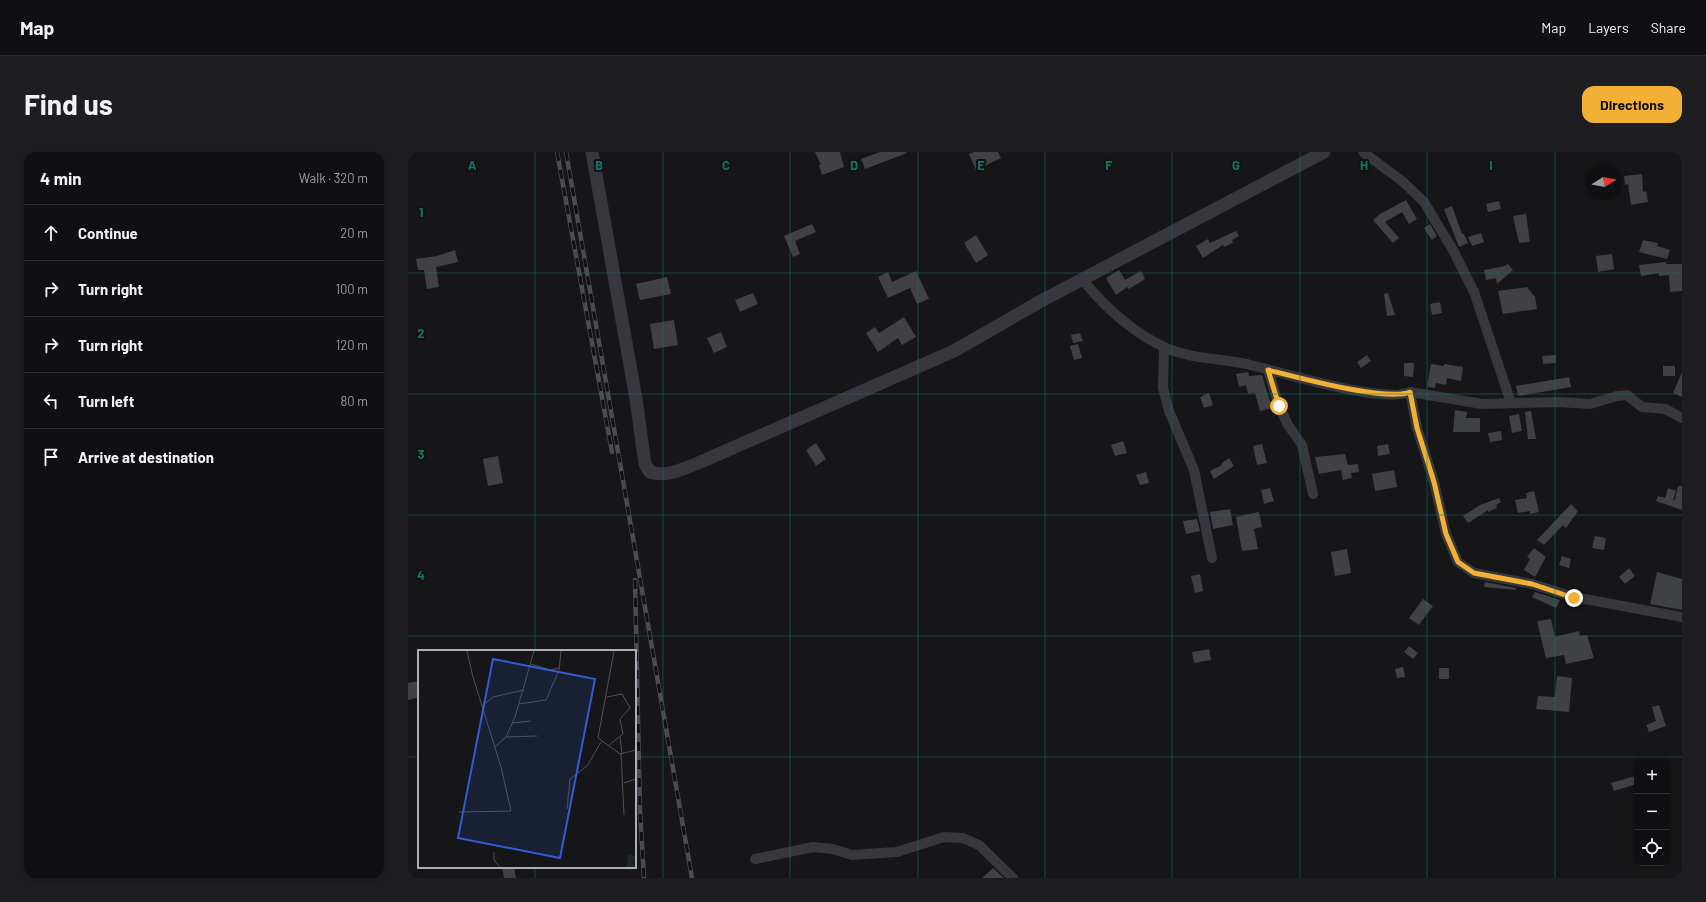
<!DOCTYPE html>
<html lang="en">
<head>
<meta charset="utf-8">
<style>
  :root { --surface:#101012; --page:#1e1e20; --text:#f1f3f6; --muted:#9c9d9f; --line:#303032; --accent:#f2b134 }
  body { margin:0; font-family:Barlow,sans-serif; background:var(--page); color:var(--text) }
  .controls { position:absolute; right:12px; bottom:12px; display:grid; overflow:hidden; border-radius:8px; box-shadow:0 2px 10px #0003 }
  .controls button { width:36px; height:36px; display:grid; place-items:center; padding:0; border:0; border-bottom:1px solid var(--line); background:var(--surface); color:var(--text); font:20px sans-serif }
  .compass { position:absolute; left:1178px; top:12px; width:36px; height:36px; border-radius:50%; background:var(--surface); box-shadow:0 2px 10px #0003; rotate:79deg }
  .stop { position:absolute; width:12px; height:12px; margin:-9px; border:3px solid #f2b134; border-radius:50%; background:#fff }
  .stop.end { background:#f2b134; border-color:#fff; box-shadow:0 1px 4px #0008 }
  .list { margin:0; padding:0; list-style:none }
  h2 { display:flex; justify-content:space-between; align-items:center; height:52px; margin:0; padding:0 16px; font-size:17px }
  h2 small { font-size:13px; font-weight:400; color:var(--muted) }
  .list li { display:grid; grid-template-columns:26px 1fr auto; gap:12px; align-items:center; box-sizing:border-box; height:56px; padding:0 16px; border-top:1px solid var(--line) }
  .list b { display:block; font-size:15px; white-space:nowrap }
  .list em { font-size:13px; font-style:normal; color:var(--muted) }
  .icon { flex:none; width:22px; height:22px; fill:none; stroke:currentColor; stroke-width:2; stroke-linecap:round; stroke-linejoin:round }
  .map { position:relative; flex:none; width:1274px; height:726px; overflow:hidden; border-radius:12px }
  header { display:flex; align-items:center; gap:24px; box-sizing:border-box; height:56px; padding:0 20px; background:var(--surface); border-bottom:1px solid var(--line) }
  header strong { font-size:19px }
  nav { display:flex; gap:22px; margin-inline-start:auto; font-size:14px }
  .intro { display:flex; align-items:center; justify-content:space-between; box-sizing:border-box; height:96px; padding:0 24px }
  h1 { margin:0; font-size:28px }
  .button { padding:10px 18px; border-radius:12px; background:var(--accent); color:#111; font-size:14px; font-weight:700 }
  main { display:flex; gap:24px; padding:0 24px }
  aside { flex:1; background:var(--surface); border-radius:12px; box-shadow:0 2px 10px #0003 }
  .map>svg:first-child { display:block }
  .building { fill:#404145 }
  .lines { fill:none; stroke-linecap:round; stroke-linejoin:round }
  .minor { stroke:#37383d; stroke-width:10 }
  .tertiary { stroke:#37383d; stroke-width:13 }
  .rail-casing { stroke:#4a4c52; stroke-width:4.5 }
  .rail { stroke:#111113; stroke-width:3; stroke-dasharray:9; stroke-linecap:butt }
  .route { stroke:#f2b134; stroke-width:5 }
  .grid { fill:none; stroke:#0f766e; stroke-width:1; stroke-opacity:0.55 }
  .inset-road { fill:none; stroke:#505258; stroke-width:1 }
  .view { fill:#325cd3; fill-opacity:0.15; stroke:#325cd3; stroke-width:2 }
  .inset-edge { fill:none; stroke:#a8adb8; stroke-width:2 }
  .grid-label { font-size:13px; text-anchor:middle; font-weight:bold; fill:#0f766e; stroke:#111113; stroke-width:4; stroke-linejoin:round; paint-order:stroke }
</style>
</head>
<body>
<header>
<strong>Map</strong>
<nav><a>Map</a><a>Layers</a><a>Share</a></nav>
</header>
<div class="intro"><h1>Find us</h1><a class="button">Directions</a></div>
<main>
<aside>
<h2>4 min<small>Walk · 320 m</small></h2>
<ul class="list">
<li><svg class="icon" aria-label="ahead" viewBox="0 0 24 24"><path d="M12 20V5M6 11l6-6 6 6"/></svg><div><b>Continue</b></div><em>20 m</em></li>
<li><svg class="icon" aria-label="right" viewBox="0 0 24 24"><path d="M7 20v-9h11M14 6l5 5-5 5"/></svg><div><b>Turn right</b></div><em>100 m</em></li>
<li><svg class="icon" aria-label="right" viewBox="0 0 24 24"><path d="M7 20v-9h11M14 6l5 5-5 5"/></svg><div><b>Turn right</b></div><em>120 m</em></li>
<li><svg class="icon" aria-label="left" viewBox="0 0 24 24"><path d="M17 20v-9H6M10 6l-5 5 5 5"/></svg><div><b>Turn left</b></div><em>80 m</em></li>
<li><svg class="icon" aria-label="arrive" viewBox="0 0 24 24"><path d="M6 21V4h12l-3 4 3 4H6"/></svg><div><b>Arrive at destination</b></div></li>
</ul>
</aside>
<div class="map">
<svg width="1274" height="726" viewBox="0 0 1274 726">
  <rect width="100%" height="100%" fill="#161618"/>
  <g class="building">
    <path d="M407,0h25l4,15 -22,8 -3,-10h2z"/>
    <path d="M472,0h26l1,1 -42,16 -4,-10z"/>
    <path d="M566,0h24l3,6 -25,12 -7,-16z"/>
    <path d="M1234,22l1,18 3,-1 2,11 -17,3 -3,-21 -3,1 -1,-9z"/>
    <path d="M998,48l11,19 -8,5 -7,-12 -17,10 14,16 -6,5 -20,-23 7,-6z"/>
    <path d="M1091,49l2,8 -13,3 -2,-8z"/>
    <path d="M1044,54l10,28h2l4,9 -9,4 -15,-38z"/>
    <path d="M1118,62l4,28 -11,1 -6,-27z"/>
    <path d="M404,72l4,8 -21,9 5,13 -7,3 -9,-21z"/>
    <path d="M1022,72l7,12 -5,4 -8,-12z"/>
    <path d="M828,79l3,5 -7,4 1,3 -9,4 -1,-2 -20,13 -7,-12 12,-7 2,4z"/>
    <path d="M1073,81l3,9 -12,4 -4,-9z"/>
    <path d="M568,83l12,20 -12,8 -12,-20z"/>
    <path d="M1235,88l15,3 -1,3 13,4 -3,9 -28,-7z"/>
    <path d="M47,98l3,12 -22,5 3,20 -12,2 -3,-19h-6l-2,-11 21,-3z"/>
    <path d="M1204,102l2,15 -16,3 -2,-16z"/>
    <path d="M1258,110v2h16v27l-12,1 -1,-17 -10,1v-3l-18,3 -2,-11z"/>
    <path d="M1100,112l5,6 -16,14 -1,-6 -10,2 -2,-10 21,-4z"/>
    <path d="M711,118l6,10 16,-9 4,8 -16,10 -2,-2 -11,8 -10,-17z"/>
    <path d="M508,119l13,28 -12,5 -7,-16 -22,10 -10,-21 10,-5 4,10z"/>
    <path d="M259,125l4,17 -31,6 -4,-16z"/>
    <path d="M1119,135l8,10 2,12 -34,5 -5,-23z"/>
    <path d="M345,141l5,11 -18,8 -5,-12z"/>
    <path d="M980,141l7,22 -8,1 -3,-22z"/>
    <path d="M1032,150l2,11 -10,2 -2,-11z"/>
    <path d="M496,165l12,20 -14,8 -4,-7 -20,14 -12,-19 9,-6 4,6z"/>
    <path d="M266,168l4,25 -24,4 -4,-25z"/>
    <path d="M313,180l6,15 -13,6 -7,-15z"/>
    <path d="M672,181l3,8 -10,2 -2,-8z"/>
    <path d="M670,192l4,14 -8,2 -4,-14z"/>
    <path d="M959,203l4,6 -10,7 -4,-6z"/>
    <path d="M1148,203v8l-13,1 -1,-8z"/>
    <path d="M996,211h10l-1,14 -9,-1z"/>
    <path d="M1023,212l13,2v-2l19,3 -2,14 -14,-3 -1,7 -10,-2 -1,5 -8,-1z"/>
    <rect x="1255" y="214" width="12" height="10"/>
    <path d="M840,220l1,4 13,-1 10,33 -12,3 -5,-18 -7,1 -2,-9 -7,2 -3,-13z"/>
    <path d="M1274,220v25l-9,-4z"/>
    <path d="M1161,225l2,10 -53,9 -2,-10z"/>
    <path d="M801,241l4,12 -9,3 -4,-11z"/>
    <path d="M1047,258l12,2 -1,6h14v14h-27z"/>
    <path d="M1123,259l5,28h-8l-3,-27z"/>
    <path d="M1111,262l3,17 -10,2 -3,-17z"/>
    <path d="M1093,279l1,9 -12,2 -2,-9z"/>
    <path d="M715,289l4,12 -12,3 -4,-11z"/>
    <path d="M408,291l10,16 -10,7 -10,-16z"/>
    <path d="M854,292l5,19 -10,2 -4,-19z"/>
    <path d="M980,292l2,10 -12,2 -1,-10z"/>
    <path d="M937,302l3,11 10,-1 1,8 -8,1 1,5 -9,2 -2,-10 -22,4 -4,-17z"/>
    <path d="M90,304l5,27 -15,3 -5,-27z"/>
    <path d="M821,306l5,8 -20,13 -4,-8 12,-6 -1,-1z"/>
    <path d="M986,318l3,17 -22,4 -3,-17z"/>
    <path d="M738,320l3,11 -9,2 -4,-10z"/>
    <path d="M1270,334h4v24l-26,-9 2,-5 7,2 3,-10 8,3 -3,9h2z"/>
    <path d="M862,336l4,13 -10,3 -3,-14z"/>
    <path d="M1126,339l5,21 -9,2v-3l-12,2 -3,-13 12,-2 -1,-5z"/>
    <path d="M1091,346l2,4 -5,3 1,3 -9,4v-2l-20,13 -5,-7 17,-11z"/>
    <path d="M1163,352l7,7 -12,17 -3,-3 -19,20 -7,-5z"/>
    <path d="M822,357l3,16 -20,4 -3,-17z"/>
    <path d="M851,360l3,15 -8,2 4,20 -16,2 -6,-34z"/>
    <path d="M789,367l3,12 -14,3 -3,-13z"/>
    <path d="M1187,384l11,2 -2,12 -12,-2z"/>
    <path d="M1126,396l12,9 -11,20 -11,-7 6,-11 -3,-2z"/>
    <path d="M939,397l4,24 -16,3 -4,-24z"/>
    <path d="M1154,404l9,3 -2,9 -10,-3z"/>
    <path d="M1221,416l6,8 -10,8 -6,-7z"/>
    <path d="M1249,420l25,7v31l-32,-6z"/>
    <path d="M792,422l3,17 -8,2 -4,-17z"/>
    <path d="M1077,430l31,6v2l-32,-3z"/>
    <path d="M1127,440l25,8 -4,8 -24,-11z"/>
    <path d="M1015,447l10,7 -14,19 -10,-7z"/>
    <path d="M1143,467l4,18 24,-6 1,5 7,-1 7,23 -28,6 -2,-9 -18,3 -9,-37z"/>
    <path d="M1001,494l9,7 -5,6 -9,-7z"/>
    <path d="M801,497l2,11 -17,3 -2,-11z"/>
    <path d="M995,515l2,10 -8,1 -2,-9z"/>
    <rect x="1031" y="516" width="10" height="11"/>
    <path d="M1149,524l15,2 -3,34 -33,-3 2,-13 17,1z"/>
    <path d="M11,529v16l-11,3v-17z"/>
    <path d="M1251,553l7,21 -17,6 -3,-7 10,-4 -4,-14z"/>
    <path d="M1227,624l2,8 -23,7 -3,-8z"/>
    <path d="M94,715h12l2,11h-12z"/>
    <path d="M585,716l11,10h-22z"/>
  </g>
  <g class="lines">
    <g class="minor">
      <path d="M955,0l39,29 22,21 29,48 21,42 37,111"/>
      <path d="M674,127c22,27 50,53 82,68 26,12 55,11 83,17 33,8 136,40 163,28l72,12 76,-2 32,2 27,-8 10,-1 15,12 23,2 17,9"/>
      <path d="M756,195l-1,41 6,23 25,59 18,88"/>
      <path d="M860,218l11,36 9,19 14,20 11,49"/>
      <path d="M1002,240l7,36 17,54 12,52 12,28 16,11 58,11 42,13 108,20"/>
      <path d="M347,707l58,-12 20,2 19,6 45,-3 47,-15 19,1 16,7 34,33"/>
    </g>
    <path class="tertiary" d="M184,0l44,247 9,65 5,8c17,5 30,-2 46,-8l258,-113 87,-50 283,-149"/>
    <g class="rail-casing">
      <g id="rail">
        <path d="M149,0l55,300"/>
        <path d="M158,0l126,726"/>
        <path d="M227,428l5,231 4,67"/>
      </g>
    </g>
    <use href="#rail" class="rail"/>
  </g>
  <g class="lines">
    <path class="route" d="M871,254l-11,-36c28,7 119,32 142,22l7,36 17,54 12,52 12,28 16,11 58,11 42,14"/>
  </g>
  <path class="grid" d="M127,0v499M255,0v726M382,0v726M510,0v726M637,0v726M764,0v726M892,0v726M1019,0v726M1147,0v726M0,121h1274M0,242h1274M0,363h1274M0,484h1274M0,605h11M227,605h1047M127,715v11"/>
  <g transform="translate(10 498)">
    <rect width="218" height="218" fill="#161618"/>
    <path d="M210,204l8,3 -3,5 3,5h-10z" fill="#1e261f"/>
    <path class="inset-road" d="M196,1l-16,87 22,16 16,-4M113,14l19,6 9,-2M189,47l15,-3 8,14 -10,11 3,15 -14,11M101,54l27,-4 13,-30 2,-19M64,56l11,-9 31,-7M94,73l19,-2M88,87l31,-1M202,87l2,17M77,97l11,-10 9,-20 19,-66M203,104l3,61M206,133l12,-4M149,159l3,-30 17,-13 14,-24M41,162l52,-1 -10,-44 -28,-90 -6,-26M76,202v8l6,7"/>
    <path class="view" d="M75,9l102,20 -35,179 -102,-20z"/>
    <rect width="218" height="218" class="inset-edge"/>
  </g>
  <g class="grid-label">
    <text x="64" y="18">A</text>
    <text x="191" y="18">B</text>
    <text x="318" y="18">C</text>
    <text x="446" y="18">D</text>
    <text x="573" y="18">E</text>
    <text x="701" y="18">F</text>
    <text x="828" y="18">G</text>
    <text x="956" y="18">H</text>
    <text x="1083" y="18">I</text>
    <text x="13" y="65">1</text>
    <text x="13" y="186">2</text>
    <text x="13" y="307">3</text>
    <text x="13" y="428">4</text>
  </g>
</svg>
<div class="controls">
<button>+</button>
<button>−</button>
<button><svg class="icon" aria-label="locate" viewBox="0 0 24 24"><circle cx="12" cy="12" r="6"/><path d="M12 2v4M12 18v4M2 12h4M18 12h4"/></svg></button>
</div>
<svg class="compass" viewBox="-18 -18 36 36"><path d="M0-13l5 13h-10z" fill="#e53935"/><path d="M0 13l5-13h-10z" fill="#9c9d9f"/></svg>
<div class="stop" style="left:871px;top:254px"></div>
<div class="stop end" style="left:1166px;top:446px"></div>
</div>
</main>
</body>
</html>
